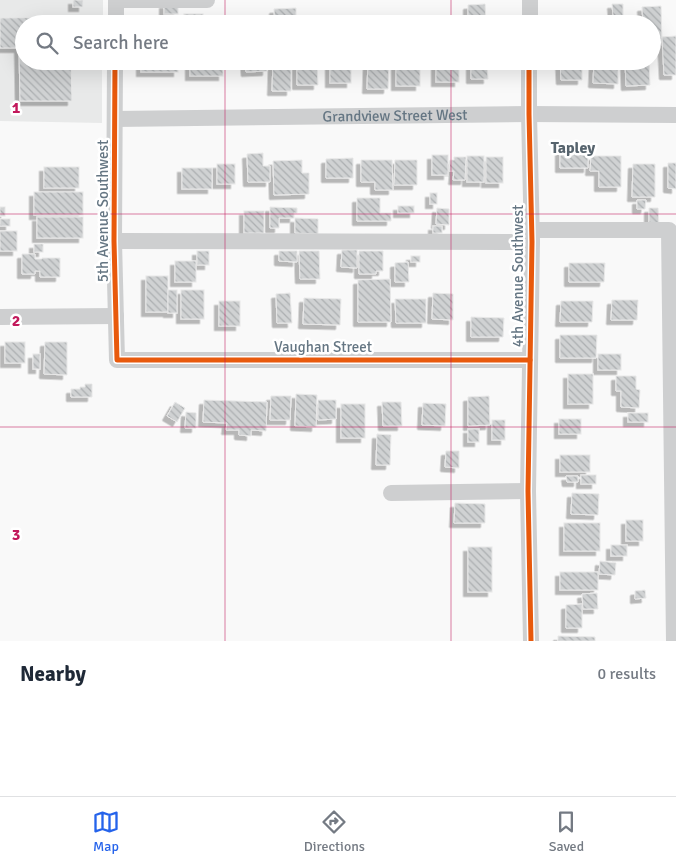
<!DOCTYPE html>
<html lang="en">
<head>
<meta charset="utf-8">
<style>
  :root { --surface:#fff; --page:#f6f6f7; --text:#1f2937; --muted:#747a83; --line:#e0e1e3; --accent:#2563eb }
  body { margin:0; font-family:Signika,sans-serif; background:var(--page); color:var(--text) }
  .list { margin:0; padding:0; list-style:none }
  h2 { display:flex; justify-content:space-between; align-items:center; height:65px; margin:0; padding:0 20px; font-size:21px }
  h2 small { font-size:16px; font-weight:400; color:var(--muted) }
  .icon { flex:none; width:28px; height:28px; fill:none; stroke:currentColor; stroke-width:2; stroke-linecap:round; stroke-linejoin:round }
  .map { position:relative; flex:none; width:676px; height:641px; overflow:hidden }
  .search { position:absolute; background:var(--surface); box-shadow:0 5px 20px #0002; left:15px; right:15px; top:15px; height:55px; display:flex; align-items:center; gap:12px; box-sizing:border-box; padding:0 18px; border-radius:28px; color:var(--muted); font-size:19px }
  .sheet { height:155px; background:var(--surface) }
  nav { display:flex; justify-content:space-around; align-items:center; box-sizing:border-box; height:70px; border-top:1px solid var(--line); background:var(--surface); font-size:14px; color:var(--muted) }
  nav a { display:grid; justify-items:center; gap:2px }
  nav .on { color:var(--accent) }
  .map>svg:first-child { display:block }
  .built { fill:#e8e9e9 }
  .building { fill:url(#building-back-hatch); stroke:#e8e8e8; filter:url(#shadow) }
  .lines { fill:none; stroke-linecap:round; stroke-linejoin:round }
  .minor { stroke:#cecfd0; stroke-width:16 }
  .cycleway-casing { stroke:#fff; stroke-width:8 }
  .cycleway { stroke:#e8590c; stroke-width:5 }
  .grid { fill:none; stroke:#c2185b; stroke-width:1; stroke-opacity:0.55 }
  .labels { text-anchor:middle; stroke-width:5; stroke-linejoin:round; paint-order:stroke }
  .street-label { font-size:15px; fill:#657683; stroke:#fff }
  .neighbourhood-label { font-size:16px; font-weight:bold; fill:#57646e; stroke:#fff }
  .grid-label { font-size:16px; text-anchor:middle; font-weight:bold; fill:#c2185b; stroke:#fff; stroke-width:5; stroke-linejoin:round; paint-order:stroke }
</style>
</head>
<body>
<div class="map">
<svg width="676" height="641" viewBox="0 0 676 641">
  <defs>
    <pattern id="building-back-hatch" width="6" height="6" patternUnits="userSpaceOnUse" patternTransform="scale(1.25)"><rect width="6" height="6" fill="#d0d2d3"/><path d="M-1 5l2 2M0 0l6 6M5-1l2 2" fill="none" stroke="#acafb1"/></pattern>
    <filter id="shadow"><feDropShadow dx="-4.5" dy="4.5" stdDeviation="0" flood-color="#0004"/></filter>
  </defs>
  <rect width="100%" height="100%" fill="#f9f9f9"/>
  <path class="built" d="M0,0h103v24h-79v37h78v62l-102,-2z"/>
  <g class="building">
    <rect x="73" y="0" width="10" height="7"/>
    <rect x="164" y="4" width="14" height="10"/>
    <path d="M485,4l1,20h-18v-19z"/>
    <path d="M612,4h11v12h-10z"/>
    <path d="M661,6l1,36h-10v-18h-9l-1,-17z"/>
    <path d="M296,8v16h-21l-1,-15z"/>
    <rect x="184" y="14" width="19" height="10"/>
    <path d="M71,17v7h-47v37h47l1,40h-52l-1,-53h-19v-30z"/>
    <path d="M224,18h16v6h-15z"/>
    <path d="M676,36v39h-12l-2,-38z"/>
    <rect x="141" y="61" width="37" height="11"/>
    <rect x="190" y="61" width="33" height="15"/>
    <path d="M245,61h22v10l-21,1z"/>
    <path d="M273,61h12v5l6,1v24h-19z"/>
    <path d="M297,61h20l1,24h-21z"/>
    <rect x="330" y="61" width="21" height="22"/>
    <path d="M368,61h21l-1,28h-21z"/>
    <rect x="396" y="61" width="24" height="25"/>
    <rect x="436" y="61" width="23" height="21"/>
    <path d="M471,61h16l1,18h-17z"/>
    <path d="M560,61h22v19h-21z"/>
    <path d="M594,61h24v23l-25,-1z"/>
    <path d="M625,61h24l1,24 -24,1z"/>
    <path d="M560,144l20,1v3l8,1v19h-28z"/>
    <path d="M263,153v13h7v16h-22l-1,-28z"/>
    <rect x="432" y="155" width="16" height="20"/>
    <rect x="467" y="156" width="17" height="26"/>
    <path d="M591,156h30v31h-22v-16h-9z"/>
    <path d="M454,157h12l-1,23h-12l1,-9h-5l1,-11h4z"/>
    <rect x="486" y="157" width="17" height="26"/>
    <path d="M353,158v20h-27v-19z"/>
    <path d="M302,160v13h7v21l-35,1 -1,-34z"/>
    <path d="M361,160h31l1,30h-18v-8h-14z"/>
    <path d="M395,160h22v25h-23z"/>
    <path d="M668,163h8v26l-8,-1z"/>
    <rect x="217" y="164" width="18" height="20"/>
    <path d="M633,164h22v33h-23z"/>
    <rect x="44" y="167" width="35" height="21"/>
    <rect x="182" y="168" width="30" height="21"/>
    <rect x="34" y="192" width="49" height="23"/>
    <rect x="430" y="193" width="7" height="11"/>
    <path d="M357,198h23v15h11v8h-34z"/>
    <path d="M637,200h9l-1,9h-8z"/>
    <rect x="398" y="206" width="16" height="7"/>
    <rect x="0" y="207" width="5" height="9"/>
    <path d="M270,207l27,1v5h-3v5h-15v10h-9z"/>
    <path d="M437,208l12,1v16l-13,-1z"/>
    <path d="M649,208h9l1,17h-10z"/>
    <rect x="244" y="211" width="20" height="22"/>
    <rect x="37" y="217" width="46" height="21"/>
    <path d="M295,218l23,1v15l-23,-1z"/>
    <rect x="0" y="219" width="10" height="7"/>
    <rect x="433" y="226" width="9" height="7"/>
    <rect x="0" y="231" width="17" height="20"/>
    <rect x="34" y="244" width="9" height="8"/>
    <path d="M342,250h15v18l-16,-1z"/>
    <rect x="197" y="251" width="12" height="14"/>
    <path d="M279,251h18v11l-18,-1z"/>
    <path d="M299,251h20l1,28h-20z"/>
    <path d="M359,251h24v20h-7v3h-17z"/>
    <path d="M22,254h13v5h7v-1h18v19h-20v-6h-5v3h-13z"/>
    <rect x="411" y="256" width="9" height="6"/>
    <rect x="175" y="261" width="21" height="21"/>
    <path d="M408,262l1,20h-14v-19z"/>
    <path d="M569,263h36l-1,19h-35z"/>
    <rect x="146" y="276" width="22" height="36"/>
    <path d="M390,279l1,43h-33v-42z"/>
    <rect x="168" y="290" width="9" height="23"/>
    <rect x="181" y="290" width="23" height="29"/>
    <path d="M290,293l2,30h-15l-1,-29z"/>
    <path d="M433,293l20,1v26l-21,-1z"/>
    <path d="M304,298l37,1 -1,26 -37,-1z"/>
    <path d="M395,299h31v24h-30z"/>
    <path d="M612,300h26l-1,20h-26z"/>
    <rect x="219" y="301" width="21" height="25"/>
    <path d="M561,301h32l-1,21h-32z"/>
    <path d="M471,317l33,1 -1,19h-32z"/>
    <path d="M560,335h37l-1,23h-36z"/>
    <rect x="5" y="342" width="20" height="21"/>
    <path d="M45,342h22v33l-23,-1z"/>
    <rect x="33" y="354" width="7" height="15"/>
    <rect x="598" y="354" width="23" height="16"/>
    <rect x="568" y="374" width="25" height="30"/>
    <path d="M616,376h20v13l4,1 -1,18 -18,-1v-16h-5z"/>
    <path d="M85,384h7v13h-21v-8h9v-2h5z"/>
    <path d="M296,394l21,1 -1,32 -21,-1z"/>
    <path d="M271,396h20l-1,24h-20z"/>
    <path d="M489,396l1,29 -22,1v-29z"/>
    <path d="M204,400l63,2 -1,29 -15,-1v6l-12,-1v-5h-13l1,-7 -24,-1z"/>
    <path d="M318,400h18v19l-18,1z"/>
    <path d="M175,402l10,6 -8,14 -10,-6z"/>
    <path d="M382,402h19l1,24h-19z"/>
    <path d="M423,403l23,1 -1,22 -23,-1z"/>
    <rect x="341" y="404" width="24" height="34"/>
    <path d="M186,412l10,1v15h-11z"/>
    <rect x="628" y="413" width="20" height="9"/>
    <rect x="559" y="419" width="22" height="15"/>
    <rect x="492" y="420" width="13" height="20"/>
    <rect x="468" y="429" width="11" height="13"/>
    <path d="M377,434l14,1 -1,30h-14z"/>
    <path d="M446,451h13v17l-14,-1z"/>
    <rect x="560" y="455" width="30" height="17"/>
    <rect x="581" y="475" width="15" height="9"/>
    <path d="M566,476h12v6h-11z"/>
    <path d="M572,493l27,1 -1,21 -27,-1z"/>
    <path d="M455,503l30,1v19h-31z"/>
    <rect x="626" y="520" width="17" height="21"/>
    <rect x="564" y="523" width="36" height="28"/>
    <rect x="611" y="545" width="16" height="11"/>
    <rect x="468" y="547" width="24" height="45"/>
    <path d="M600,561l16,2 -1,12 -16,-1z"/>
    <rect x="560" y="572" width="38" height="18"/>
    <path d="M645,590l1,8 -11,1v-8z"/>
    <path d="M597,593l1,16h-15l-1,-15z"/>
    <path d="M582,604v24h-16v-23z"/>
    <path d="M558,636l37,1v4h-37z"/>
  </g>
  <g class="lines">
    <g class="minor">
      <path d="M116,0h91"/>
      <path d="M116,24v-24"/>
      <path d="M530,24v-24"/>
      <path d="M115,61l-1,180 3,119h413"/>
      <path d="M529,61v53l3,128 -4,249 3,150"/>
      <path id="s1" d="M115,119l414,-5 147,1"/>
      <path d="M532,230h137l5,411"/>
      <path d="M114,241l418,1"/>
      <path d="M0,317l116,-1"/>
      <path d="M391,493l137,-2"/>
    </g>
    <g class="cycleway-casing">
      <g id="cycleway">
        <path d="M115,61l-1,180 3,119h413"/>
        <path d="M529,61v53l3,128 -4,249 3,150"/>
      </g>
    </g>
    <use href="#cycleway" class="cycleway"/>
  </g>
  <path class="grid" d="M225,0v24M451,0v24M225,61v580M451,61v580M0,214h676M0,427h676"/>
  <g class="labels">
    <g class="street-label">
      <text dy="5" stroke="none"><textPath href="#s1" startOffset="280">Grandview Street West</textPath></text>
      <text transform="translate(103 211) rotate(-90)" y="5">5th Avenue Southwest</text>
      <text transform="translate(518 276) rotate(-90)" y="5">4th Avenue Southwest</text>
      <text x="323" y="352">Vaughan Street</text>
    </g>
    <g class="neighbourhood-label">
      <text x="573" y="153">Tapley</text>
    </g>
  </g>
  <g class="grid-label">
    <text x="16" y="113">1</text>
    <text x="16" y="326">2</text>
    <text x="16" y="540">3</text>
  </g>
</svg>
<div class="search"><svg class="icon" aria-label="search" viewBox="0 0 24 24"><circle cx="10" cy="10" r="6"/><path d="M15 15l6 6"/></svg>Search here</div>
</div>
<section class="sheet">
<h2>Nearby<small>0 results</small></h2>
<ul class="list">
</ul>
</section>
<nav>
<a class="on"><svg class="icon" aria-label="map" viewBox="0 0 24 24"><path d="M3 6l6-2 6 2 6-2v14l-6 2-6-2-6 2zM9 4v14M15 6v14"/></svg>Map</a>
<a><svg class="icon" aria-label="directions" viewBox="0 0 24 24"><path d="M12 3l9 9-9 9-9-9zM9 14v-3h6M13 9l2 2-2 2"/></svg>Directions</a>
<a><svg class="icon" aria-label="saved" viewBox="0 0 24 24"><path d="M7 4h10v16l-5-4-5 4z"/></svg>Saved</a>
</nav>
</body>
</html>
